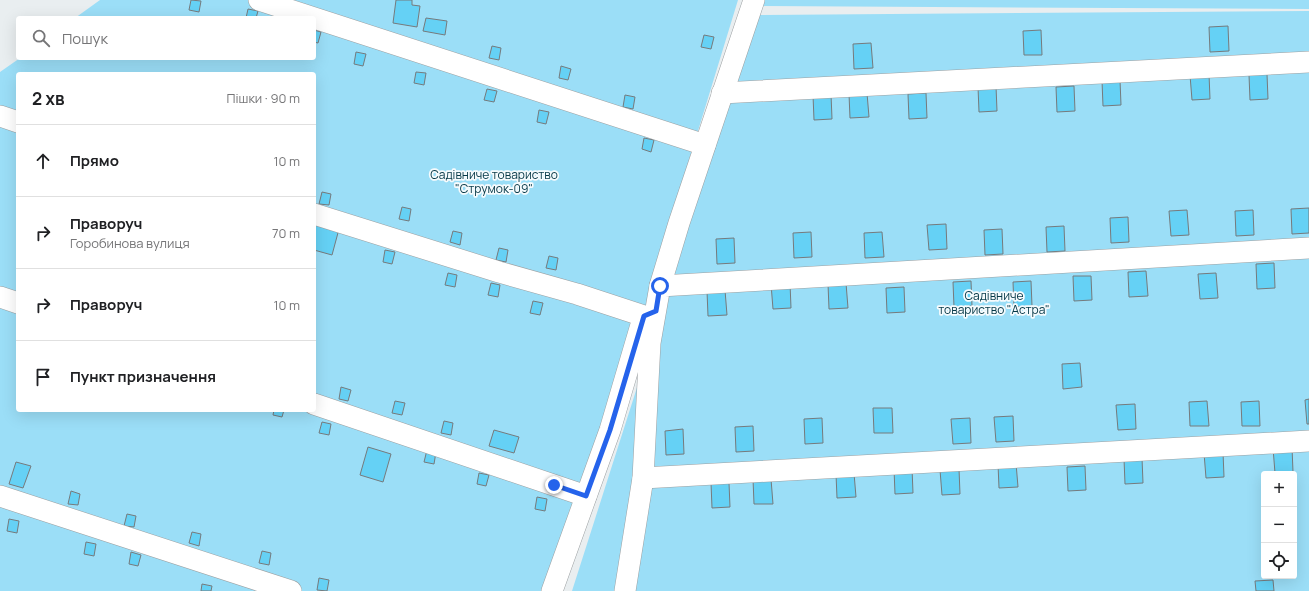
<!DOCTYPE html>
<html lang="uk">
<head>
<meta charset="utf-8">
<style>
  :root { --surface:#fff; --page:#f2f2f2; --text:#202124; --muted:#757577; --line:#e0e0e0 }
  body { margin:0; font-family:Manrope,sans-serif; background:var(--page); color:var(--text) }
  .controls { position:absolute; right:12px; bottom:12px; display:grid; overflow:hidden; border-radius:4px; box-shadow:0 4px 16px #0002 }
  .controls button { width:36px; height:36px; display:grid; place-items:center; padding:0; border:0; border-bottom:1px solid var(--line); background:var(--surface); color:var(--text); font:20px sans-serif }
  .stop { position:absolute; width:12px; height:12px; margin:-9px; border:3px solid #2563eb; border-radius:50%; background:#fff }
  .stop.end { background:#2563eb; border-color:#fff; box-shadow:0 1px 4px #0008 }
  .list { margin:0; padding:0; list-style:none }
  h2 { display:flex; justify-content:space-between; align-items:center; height:52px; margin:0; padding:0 16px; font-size:17px }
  h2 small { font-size:13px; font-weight:400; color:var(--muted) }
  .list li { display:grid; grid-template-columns:26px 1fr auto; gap:12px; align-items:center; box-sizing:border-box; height:72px; padding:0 16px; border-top:1px solid var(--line) }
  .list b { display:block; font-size:15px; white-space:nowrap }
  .list p { margin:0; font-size:13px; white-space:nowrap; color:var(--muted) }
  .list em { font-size:13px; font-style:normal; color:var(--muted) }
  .icon { flex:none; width:22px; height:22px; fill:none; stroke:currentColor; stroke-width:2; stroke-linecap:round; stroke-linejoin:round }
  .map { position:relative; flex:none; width:1309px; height:591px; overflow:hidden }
  .search { position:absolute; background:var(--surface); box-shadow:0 4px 16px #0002; left:16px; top:16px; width:300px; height:44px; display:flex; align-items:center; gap:10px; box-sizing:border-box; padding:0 14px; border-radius:4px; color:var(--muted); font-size:15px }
  .panel { position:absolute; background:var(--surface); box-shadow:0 4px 16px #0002; left:16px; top:72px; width:300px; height:340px; border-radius:4px }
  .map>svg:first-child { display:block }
  .green { fill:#9bdef7; fill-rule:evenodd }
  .building { fill:#65d1f5; stroke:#767a7c }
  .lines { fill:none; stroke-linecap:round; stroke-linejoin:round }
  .minor-casing { stroke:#9ca0a2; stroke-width:22 }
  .minor { stroke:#fff; stroke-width:21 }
  .route { stroke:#2563eb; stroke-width:5 }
  .labels { text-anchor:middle; stroke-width:3.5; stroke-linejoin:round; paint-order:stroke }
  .park-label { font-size:12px; fill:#053847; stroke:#f6fbfd }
</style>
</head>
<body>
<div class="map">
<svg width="1309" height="591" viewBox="0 0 1309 591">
  <rect width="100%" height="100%" fill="#e9eef0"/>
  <g class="green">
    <path d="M100,0h638l-85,278 -37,152 -56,161h-560v-519l20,-14h294v-40h-239zM18,74h296v336h-296z"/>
    <path d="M761,0h548v9l-550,-3z"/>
    <path d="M1309,11v580h-737l184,-576zM1264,474h30v102h-30z"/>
  </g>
  <g class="building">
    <path d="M191,0l10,1 -2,11 -10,-2z"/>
    <path d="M396,0h16v5l8,1 -3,21 -24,-4z"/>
    <path d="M248,9l10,2 -2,7h-10z"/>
    <path d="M426,18l21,3 -2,14 -22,-4z"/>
    <path d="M1228,26l1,25 -19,1 -1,-25z"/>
    <path d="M314,30l7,2 -3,11 -4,-1z"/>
    <path d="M1041,30l1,25h-18l-1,-24z"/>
    <path d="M704,35l10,2 -3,12 -10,-2z"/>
    <path d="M871,43l2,25 -19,1 -1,-25z"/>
    <path d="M492,46l9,2 -2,12 -10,-2z"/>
    <path d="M356,52l10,2 -3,12 -9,-2z"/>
    <path d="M561,66l10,3 -3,11 -9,-2z"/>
    <path d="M416,72l10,1 -2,12 -10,-2z"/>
    <path d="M1209,74l1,25 -18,1 -2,-25z"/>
    <path d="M1267,74l1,25 -18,1 -1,-25z"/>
    <path d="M1120,80l1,25 -18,1 -1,-25z"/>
    <path d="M996,86l1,25 -18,1 -1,-25z"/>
    <path d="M1074,86l1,25 -18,1 -1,-25z"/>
    <path d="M487,89l10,2 -3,11 -10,-2z"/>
    <path d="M867,93l2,24 -19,1 -1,-24z"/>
    <path d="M926,93l1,25 -18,1 -1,-25z"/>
    <path d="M831,94l1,25 -18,1 -1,-25z"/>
    <path d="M625,95l10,2 -2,12 -10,-2z"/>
    <path d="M539,110l10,2 -3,12 -9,-2z"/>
    <path d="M644,138l10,2 -3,12 -9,-3z"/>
    <path d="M322,192l9,2 -2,11 -10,-1z"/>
    <path d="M402,207l9,2 -2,12 -10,-2z"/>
    <path d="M1309,208v25l-17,1 -1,-25z"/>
    <path d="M1187,210l2,25 -18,1 -2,-25z"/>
    <path d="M1253,210l1,25 -18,1 -1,-25z"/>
    <path d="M1128,217l1,25 -18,1 -1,-25z"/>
    <path d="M316,223l23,6 -7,26 -18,-5v-19z"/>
    <path d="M946,224l1,25 -18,1 -2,-25z"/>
    <path d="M1064,226l1,25 -18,1 -1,-25z"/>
    <path d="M1002,229l1,25 -18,1 -1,-25z"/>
    <path d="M453,231l9,2 -2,12 -10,-3z"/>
    <path d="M811,232l1,25 -18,1 -1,-25z"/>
    <path d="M882,232l2,25 -19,1 -1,-25z"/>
    <path d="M734,238l1,25 -18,1 -1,-25z"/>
    <path d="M499,248l9,2 -2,12 -10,-2z"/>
    <path d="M385,250l10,2 -3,12 -9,-2z"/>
    <path d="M549,256l9,2 -2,12 -10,-2z"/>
    <path d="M1274,263l1,25 -18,1 -1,-25z"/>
    <path d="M1146,271l2,25 -19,1 -1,-25z"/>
    <path d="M448,273l9,2 -2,12 -10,-2z"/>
    <path d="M1216,273l2,25 -18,1 -2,-25z"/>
    <path d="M1073,276h18l1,24 -18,1z"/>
    <path d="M971,281l1,25 -18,1 -1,-25z"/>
    <path d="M1031,281l1,25 -18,1 -1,-25z"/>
    <path d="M491,283l9,2 -2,12 -10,-2z"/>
    <path d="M790,283l1,25 -18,1 -2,-25z"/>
    <path d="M846,283l2,25 -19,1 -1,-25z"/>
    <path d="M904,287l1,25 -18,1 -1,-25z"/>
    <path d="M725,290l2,25 -19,1 -1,-25z"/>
    <path d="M533,301l10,2 -3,12 -10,-2z"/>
    <path d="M1080,363l2,24 -19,2 -1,-25z"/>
    <path d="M341,387l10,3 -3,11 -9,-2z"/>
    <path d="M1309,399v25h-2l-2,-24z"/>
    <path d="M395,401l10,2 -3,12 -10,-2z"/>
    <path d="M1207,401l2,25h-19l-1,-24z"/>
    <path d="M1259,401l1,25h-18l-1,-24z"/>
    <path d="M1135,404l1,25 -18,1 -2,-25z"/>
    <path d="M873,408h19l1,25h-19z"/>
    <path d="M274,410h10l-2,7 -9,-2z"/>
    <path d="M1013,416l1,25 -18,1 -2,-25z"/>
    <path d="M822,418l1,25 -18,1 -1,-25z"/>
    <path d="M970,418l1,25 -18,1 -2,-25z"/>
    <path d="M444,421l9,2 -2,12 -10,-2z"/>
    <path d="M322,422l9,2 -2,11 -10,-2z"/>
    <path d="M753,426l1,25 -18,1 -1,-25z"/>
    <path d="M683,429l1,25 -18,1 -1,-24z"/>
    <path d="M494,430l25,7 -5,16 -25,-7z"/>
    <path d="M368,447l23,7 -8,28 -23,-7z"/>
    <path d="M1292,447l1,25 -18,1 -2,-25z"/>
    <path d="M427,450l9,2 -2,12 -10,-2z"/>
    <path d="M1223,452l1,25 -18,1 -2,-25z"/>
    <path d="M1142,458l1,25 -18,1 -1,-25z"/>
    <path d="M16,462l15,4 -8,22 -14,-4z"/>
    <path d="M1016,463l2,24 -19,1 -1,-24z"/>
    <path d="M1085,466l1,24 -18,1 -1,-24z"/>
    <path d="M912,468l1,25 -18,1 -1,-25z"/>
    <path d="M959,469l1,25 -18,1 -2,-25z"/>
    <path d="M479,473l10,2 -3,11 -9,-2z"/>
    <path d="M854,473l2,24 -19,1 -1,-24z"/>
    <path d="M753,479h18l2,25h-19z"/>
    <path d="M711,483h18l1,24 -18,1z"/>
    <path d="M71,491l9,3 -2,11 -10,-1z"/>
    <path d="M537,497l10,2 -2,12 -10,-2z"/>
    <path d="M127,514l9,2 -2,11 -10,-1z"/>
    <path d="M9,519l10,2 -2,12 -10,-2z"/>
    <path d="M192,532l9,2 -2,12 -10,-3z"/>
    <path d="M86,542l10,2 -2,12 -10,-2z"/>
    <path d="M262,551l9,2 -2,12 -10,-2z"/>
    <path d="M131,552l10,3 -3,11 -9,-2z"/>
    <path d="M319,578l10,2 -2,11 -10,-1z"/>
    <path d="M1273,580l1,11h-18l-1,-10z"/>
    <path d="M202,584l10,2 -1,5h-10z"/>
  </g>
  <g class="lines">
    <g class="minor-casing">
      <g id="minor">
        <path d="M259,0l446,145"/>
        <path d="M722,93l587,-31"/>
        <path d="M0,116l18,6"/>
        <path d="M314,214l185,58 78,22 67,22"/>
        <path d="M660,286l19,-63 75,-223"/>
        <path d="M0,297l18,6"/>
        <path d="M314,404l272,92"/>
        <path d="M643,478l666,-37"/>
        <path d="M0,496l291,95"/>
        <path d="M552,591l58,-161 33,-112"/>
        <path d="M625,591l18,-113 7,-135 10,-57 649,-38"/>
      </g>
    </g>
    <use href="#minor" class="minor"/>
  </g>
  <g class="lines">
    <path class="route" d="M554,485l32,11 24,-66 34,-114 12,-5 4,-25"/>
  </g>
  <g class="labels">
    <g class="park-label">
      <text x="494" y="179">Садівниче товариство<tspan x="494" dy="14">"Струмок-09"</tspan></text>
      <text x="994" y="300">Садівниче<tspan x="994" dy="14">товариство "Астра"</tspan></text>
    </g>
  </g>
</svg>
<div class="controls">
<button>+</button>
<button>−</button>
<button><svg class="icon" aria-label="locate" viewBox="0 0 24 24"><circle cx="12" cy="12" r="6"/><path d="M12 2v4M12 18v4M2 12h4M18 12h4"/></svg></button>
</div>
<div class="stop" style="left:660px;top:286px"></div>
<div class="stop end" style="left:554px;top:485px"></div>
<div class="search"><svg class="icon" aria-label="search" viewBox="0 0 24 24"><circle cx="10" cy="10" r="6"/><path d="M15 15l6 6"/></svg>Пошук</div>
<section class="panel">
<h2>2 хв<small>Пішки · 90 m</small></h2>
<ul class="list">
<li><svg class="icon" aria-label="ahead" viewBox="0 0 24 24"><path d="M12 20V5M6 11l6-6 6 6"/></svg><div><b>Прямо</b></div><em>10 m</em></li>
<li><svg class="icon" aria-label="right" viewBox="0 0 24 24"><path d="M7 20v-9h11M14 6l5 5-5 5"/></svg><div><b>Праворуч</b><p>Горобинова вулиця</p></div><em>70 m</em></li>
<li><svg class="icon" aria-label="right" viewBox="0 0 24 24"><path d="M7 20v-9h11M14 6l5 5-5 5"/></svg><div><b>Праворуч</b></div><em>10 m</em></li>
<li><svg class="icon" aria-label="arrive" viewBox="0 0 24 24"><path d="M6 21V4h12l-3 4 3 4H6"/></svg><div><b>Пункт призначення</b></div></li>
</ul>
</section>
</div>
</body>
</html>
